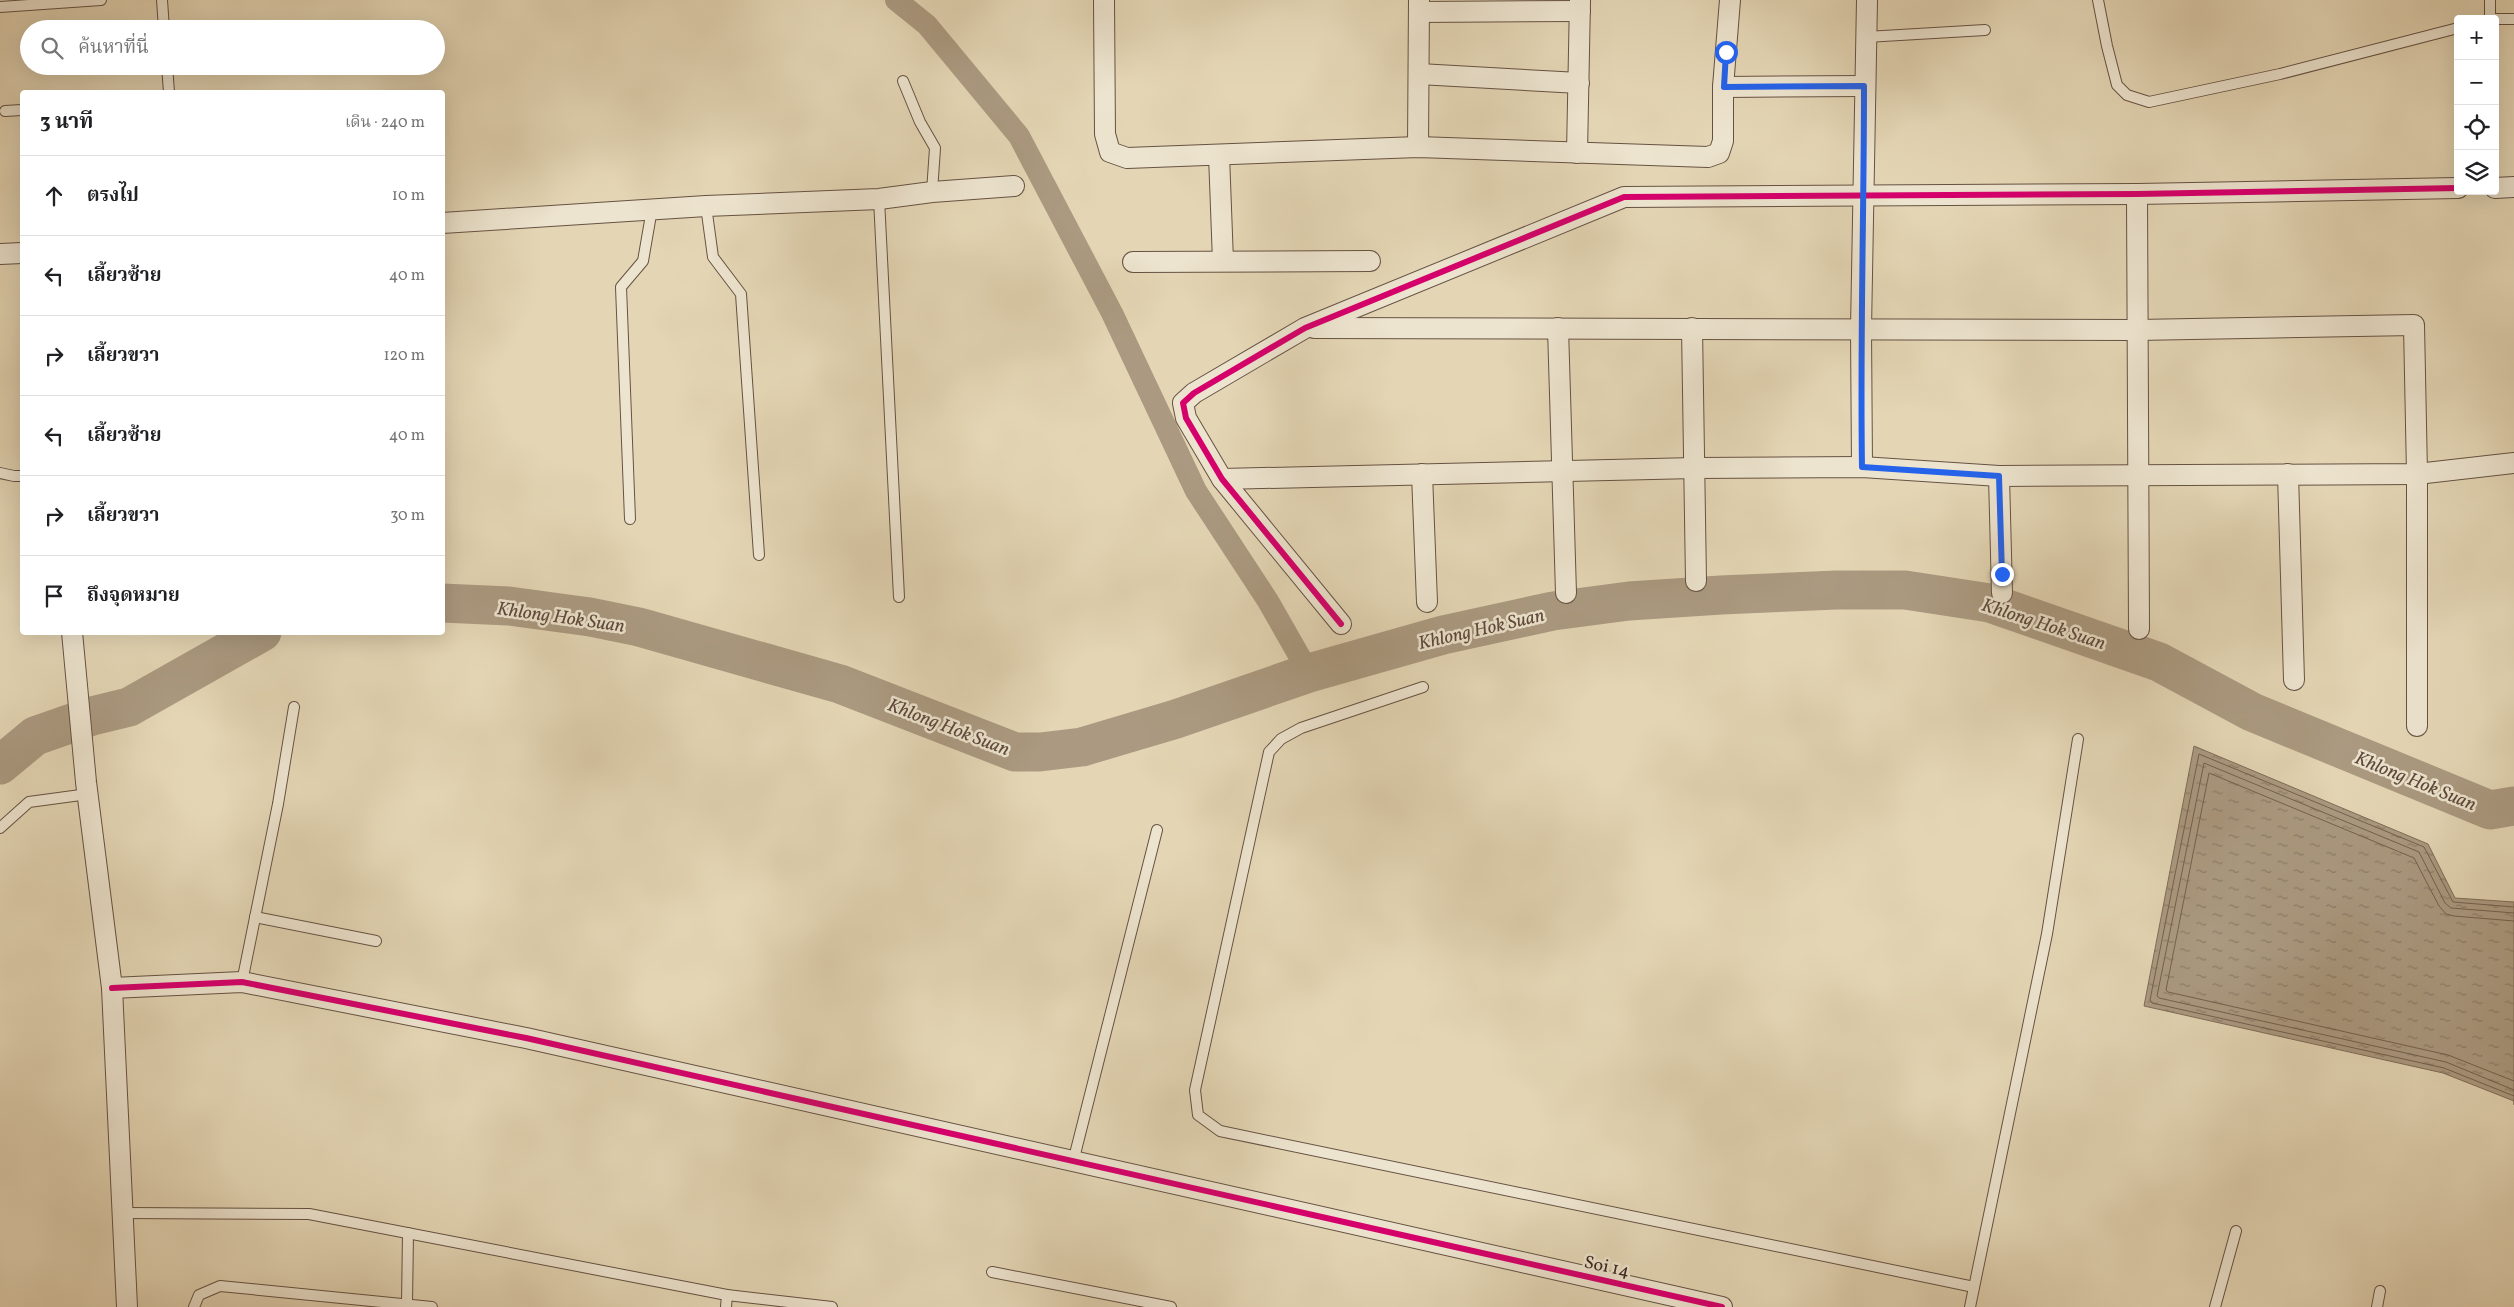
<!DOCTYPE html>
<html lang="th">
<head>
<meta charset="utf-8">
<style>
  :root { --surface:#fff; --page:#f6f6f6; --text:#202124; --muted:#757577; --line:#e0e0e0 }
  body { margin:0; font-family:Vollkorn,"Noto Serif Thai",serif; background:var(--page); color:var(--text) }
  .controls { position:absolute; right:15px; top:15px; display:grid; overflow:hidden; border-radius:5px; box-shadow:0 5px 20px #0002 }
  .controls button { width:45px; height:45px; display:grid; place-items:center; padding:0; border:0; border-bottom:1px solid var(--line); background:var(--surface); color:var(--text); font:25px sans-serif }
  .stop { position:absolute; width:15px; height:15px; margin:-11px; border:4px solid #2563eb; border-radius:50%; background:#fff }
  .stop.end { background:#2563eb; border-color:#fff; box-shadow:0 1px 5px #0008 }
  .list { margin:0; padding:0; list-style:none }
  h2 { display:flex; justify-content:space-between; align-items:center; height:65px; margin:0; padding:0 20px; font-size:21px }
  h2 small { font-size:16px; font-weight:400; color:var(--muted) }
  .list li { display:grid; grid-template-columns:32px 1fr auto; gap:15px; align-items:center; box-sizing:border-box; height:80px; padding:0 20px; border-top:1px solid var(--line) }
  .list b { display:block; font-size:19px; white-space:nowrap }
  .list em { font-size:16px; font-style:normal; color:var(--muted) }
  .icon { flex:none; width:28px; height:28px; fill:none; stroke:currentColor; stroke-width:2; stroke-linecap:round; stroke-linejoin:round }
  .map { position:relative; flex:none; width:2514px; height:1307px; overflow:hidden }
  .search { position:absolute; background:var(--surface); box-shadow:0 5px 20px #0002; left:20px; top:20px; width:425px; height:55px; display:flex; align-items:center; gap:12px; box-sizing:border-box; padding:0 18px; border-radius:28px; color:var(--muted); font-size:19px }
  .panel { position:absolute; background:var(--surface); box-shadow:0 5px 20px #0002; left:20px; top:90px; width:425px; height:545px; border-radius:5px }
  .map>svg:first-child { display:block }
  .water { fill:url(#water-ripples); stroke:#7f6c59 }
  .lines { fill:none; stroke-linecap:round; stroke-linejoin:round }
  .shore { stroke:#74604f; stroke-width:1 }
  .canal { stroke:#ab9a81; stroke-width:22 }
  .river { stroke:#ab9a81; stroke-width:39 }
  .service-casing { stroke:#665243; stroke-width:12 }
  .minor-casing { stroke:#665243; stroke-width:22 }
  .service { stroke:#ede4cf; stroke-width:10 }
  .minor { stroke:#ede4cf; stroke-width:20 }
  .cycleway-casing { stroke:#ede4cf; stroke-width:9 }
  .cycleway { stroke:#d6006c; stroke-width:6 }
  .route { stroke:#2563eb; stroke-width:6 }
  .labels { text-anchor:middle; stroke-width:5; stroke-linejoin:round; paint-order:stroke }
  .street-label { font-size:18px; fill:#3c261d; stroke:#ede4cf }
  .water-label { font-size:19px; font-style:italic; fill:#5d493b; stroke:#ede4cf }
</style>
</head>
<body>
<div class="map">
<svg width="2514" height="1307" viewBox="0 0 2514 1307">
  <defs>
    <pattern id="water-ripples" width="26" height="14" patternUnits="userSpaceOnUse" patternTransform="scale(1.25)"><rect width="26" height="14" fill="#ab9a81"/><path d="M2 4q2-2 4 0t4 0M15 11q2-2 4 0t4 0" fill="none" stroke="#8c7d69"/></pattern>
  </defs>
  <rect width="100%" height="100%" fill="#e4d6b5"/>
  <filter id="stains"><feTurbulence type="fractalNoise" baseFrequency=".004" numOctaves="4"/><feColorMatrix values="0 0 0 0 .2 0 0 0 0 .09 0 0 0 0 .02 0 0 0 .5 -.17"/></filter>
  <radialGradient id="worn" r=".72"><stop offset=".6" stop-color="#630" stop-opacity="0"/><stop offset="1" stop-color="#630" stop-opacity=".3"/></radialGradient>
  <path class="water" d="M2194,746l234,98 27,54 59,4v203v-4l-71,-28 -299,-67z"/>
  <g class="lines">
    <g class="shore">
      <path d="M2514,907l-61,-5 -29,-55 -225,-93 -49,246 2,3 292,65 70,28"/>
      <path d="M2514,913l-63,-5 -6,-5 -26,-51 -215,-89 -47,233 2,2 287,64 68,28"/>
      <path d="M2514,921l-60,-5 -8,-2 -7,-8 -25,-48 -205,-85 -43,217 2,2 280,63 66,26"/>
    </g>
    <path class="canal" d="M896,0l31,25 92,111 93,177 84,178 72,110 41,72"/>
    <g class="river">
      <path d="M442,603l67,3 81,11 49,10 201,57 175,68h25l42,-5 94,-28 133,-46 134,-38 110,-24 76,-10 92,-6 115,-5h69l85,13 169,59 93,50 238,98 24,-4"/>
      <path d="M0,765l35,-29 57,-20 37,-9 133,-75"/>
    </g>
    <g class="service-casing">
      <g id="service">
        <path d="M162,0l2,29"/>
        <path d="M2098,0l9,46 10,39 10,10 22,7 131,-28 178,-46"/>
        <path d="M0,7l101,-7"/>
        <path d="M2490,19v-19"/>
        <path d="M2495,19h19"/>
        <path d="M1866,37l119,-7"/>
        <path d="M167,66l2,26"/>
        <path d="M903,81l17,41 15,26 -3,44"/>
        <path d="M5,111l17,-1"/>
        <path d="M879,199l20,398"/>
        <path d="M706,206l7,51 28,37 18,261"/>
        <path d="M0,473l14,3h8"/>
        <path d="M630,519l-9,-232 22,-26 9,-52"/>
        <path d="M1423,687l-122,41 -20,11 -12,13 -74,338 3,25 22,16 754,156"/>
        <path d="M0,828l29,-26 59,-8"/>
        <path d="M255,917l121,24"/>
        <path d="M242,982l36,-178 16,-97"/>
        <path d="M1073,1162l84,-332"/>
        <path d="M123,1213l186,1 418,81 -1,12"/>
        <path d="M992,1272l179,35"/>
        <path d="M727,1295l105,12"/>
        <path d="M407,1304l1,-71"/>
        <path d="M194,1307l5,-12 21,-9 212,21"/>
        <path d="M1970,1307l77,-373 31,-195"/>
        <path d="M2215,1307l21,-76"/>
        <path d="M2377,1307l3,-16"/>
      </g>
    </g>
    <g class="minor-casing">
      <g id="minor">
        <path d="M1104,0l1,134 5,18 17,6 291,-11 290,10 11,-4 4,-12v-54l7,-87"/>
        <path d="M1419,12l161,-1"/>
        <path d="M1419,74l160,9"/>
        <path d="M1723,87l141,-1"/>
        <path d="M1418,147l1,-147"/>
        <path d="M1577,153l3,-153"/>
        <path d="M1219,155l4,106"/>
        <path d="M2495,188l19,-1"/>
        <path d="M2137,194l2,435"/>
        <path d="M442,223l264,-17 173,-7 53,-7 82,-6"/>
        <path d="M0,254l22,-1"/>
        <path d="M1133,262l237,-1"/>
        <path d="M1314,328l823,2 277,-5 3,149v252"/>
        <path d="M1558,328l8,265"/>
        <path d="M1692,328l4,253"/>
        <path d="M1862,467l-1,-138 6,-329"/>
        <path d="M1422,474l5,128"/>
        <path d="M2288,474l6,206"/>
        <path d="M1999,476l3,117"/>
        <path d="M1222,479l473,-11 167,-1 137,9 418,-2 97,-11"/>
        <path d="M1341,624l-119,-145 -36,-61 -3,-15 11,-10 111,-65 319,-131 513,-3 321,-6"/>
        <path d="M72,632l14,150 26,206 15,319"/>
        <path d="M112,988l130,-6 284,56 1196,269"/>
      </g>
    </g>
    <use href="#service" class="service"/>
    <use href="#minor" class="minor"/>
    <g class="cycleway-casing">
      <g id="cycleway">
        <path d="M1341,624l-119,-145 -36,-61 -3,-15 11,-10 111,-65 319,-131 513,-3 321,-6"/>
        <path d="M112,988l130,-6 284,56 1196,269"/>
      </g>
    </g>
    <use href="#cycleway" class="cycleway"/>
  </g>
  <g class="lines">
    <path class="route" d="M1726,52l-2,35 140,-1c0,127 -4,254 -2,381l137,9 3,98"/>
  </g>
  <g class="labels">
    <g class="street-label">
      <text transform="translate(1607 1266) rotate(12)" y="6">Soi 14</text>
    </g>
    <g class="water-label">
      <text transform="translate(561 616) rotate(8)" y="7">Khlong Hok Suan</text>
      <text transform="translate(2044 623) rotate(18)" y="7">Khlong Hok Suan</text>
      <text transform="translate(1481 628) rotate(-13)" y="7">Khlong Hok Suan</text>
      <text transform="translate(949 726) rotate(21)" y="7">Khlong Hok Suan</text>
      <text transform="translate(2416 780) rotate(22)" y="7">Khlong Hok Suan</text>
    </g>
  </g>
  <rect width="100%" height="100%" filter="url(#stains)"/>
  <rect width="100%" height="100%" fill="url(#worn)"/>
</svg>
<div class="controls">
<button>+</button>
<button>−</button>
<button><svg class="icon" aria-label="locate" viewBox="0 0 24 24"><circle cx="12" cy="12" r="6"/><path d="M12 2v4M12 18v4M2 12h4M18 12h4"/></svg></button>
<button><svg class="icon" aria-label="layers" viewBox="0 0 24 24"><path d="M12 4l9 5-9 5-9-5zM3 14l9 5 9-5"/></svg></button>
</div>
<div class="stop" style="left:1726px;top:52px"></div>
<div class="stop end" style="left:2002px;top:574px"></div>
<div class="search"><svg class="icon" aria-label="search" viewBox="0 0 24 24"><circle cx="10" cy="10" r="6"/><path d="M15 15l6 6"/></svg>ค้นหาที่นี่</div>
<section class="panel">
<h2>3 นาที<small>เดิน · 240 m</small></h2>
<ul class="list">
<li><svg class="icon" aria-label="ahead" viewBox="0 0 24 24"><path d="M12 20V5M6 11l6-6 6 6"/></svg><div><b>ตรงไป</b></div><em>10 m</em></li>
<li><svg class="icon" aria-label="left" viewBox="0 0 24 24"><path d="M17 20v-9H6M10 6l-5 5 5 5"/></svg><div><b>เลี้ยวซ้าย</b></div><em>40 m</em></li>
<li><svg class="icon" aria-label="right" viewBox="0 0 24 24"><path d="M7 20v-9h11M14 6l5 5-5 5"/></svg><div><b>เลี้ยวขวา</b></div><em>120 m</em></li>
<li><svg class="icon" aria-label="left" viewBox="0 0 24 24"><path d="M17 20v-9H6M10 6l-5 5 5 5"/></svg><div><b>เลี้ยวซ้าย</b></div><em>40 m</em></li>
<li><svg class="icon" aria-label="right" viewBox="0 0 24 24"><path d="M7 20v-9h11M14 6l5 5-5 5"/></svg><div><b>เลี้ยวขวา</b></div><em>30 m</em></li>
<li><svg class="icon" aria-label="arrive" viewBox="0 0 24 24"><path d="M6 21V4h12l-3 4 3 4H6"/></svg><div><b>ถึงจุดหมาย</b></div></li>
</ul>
</section>
</div>
</body>
</html>
